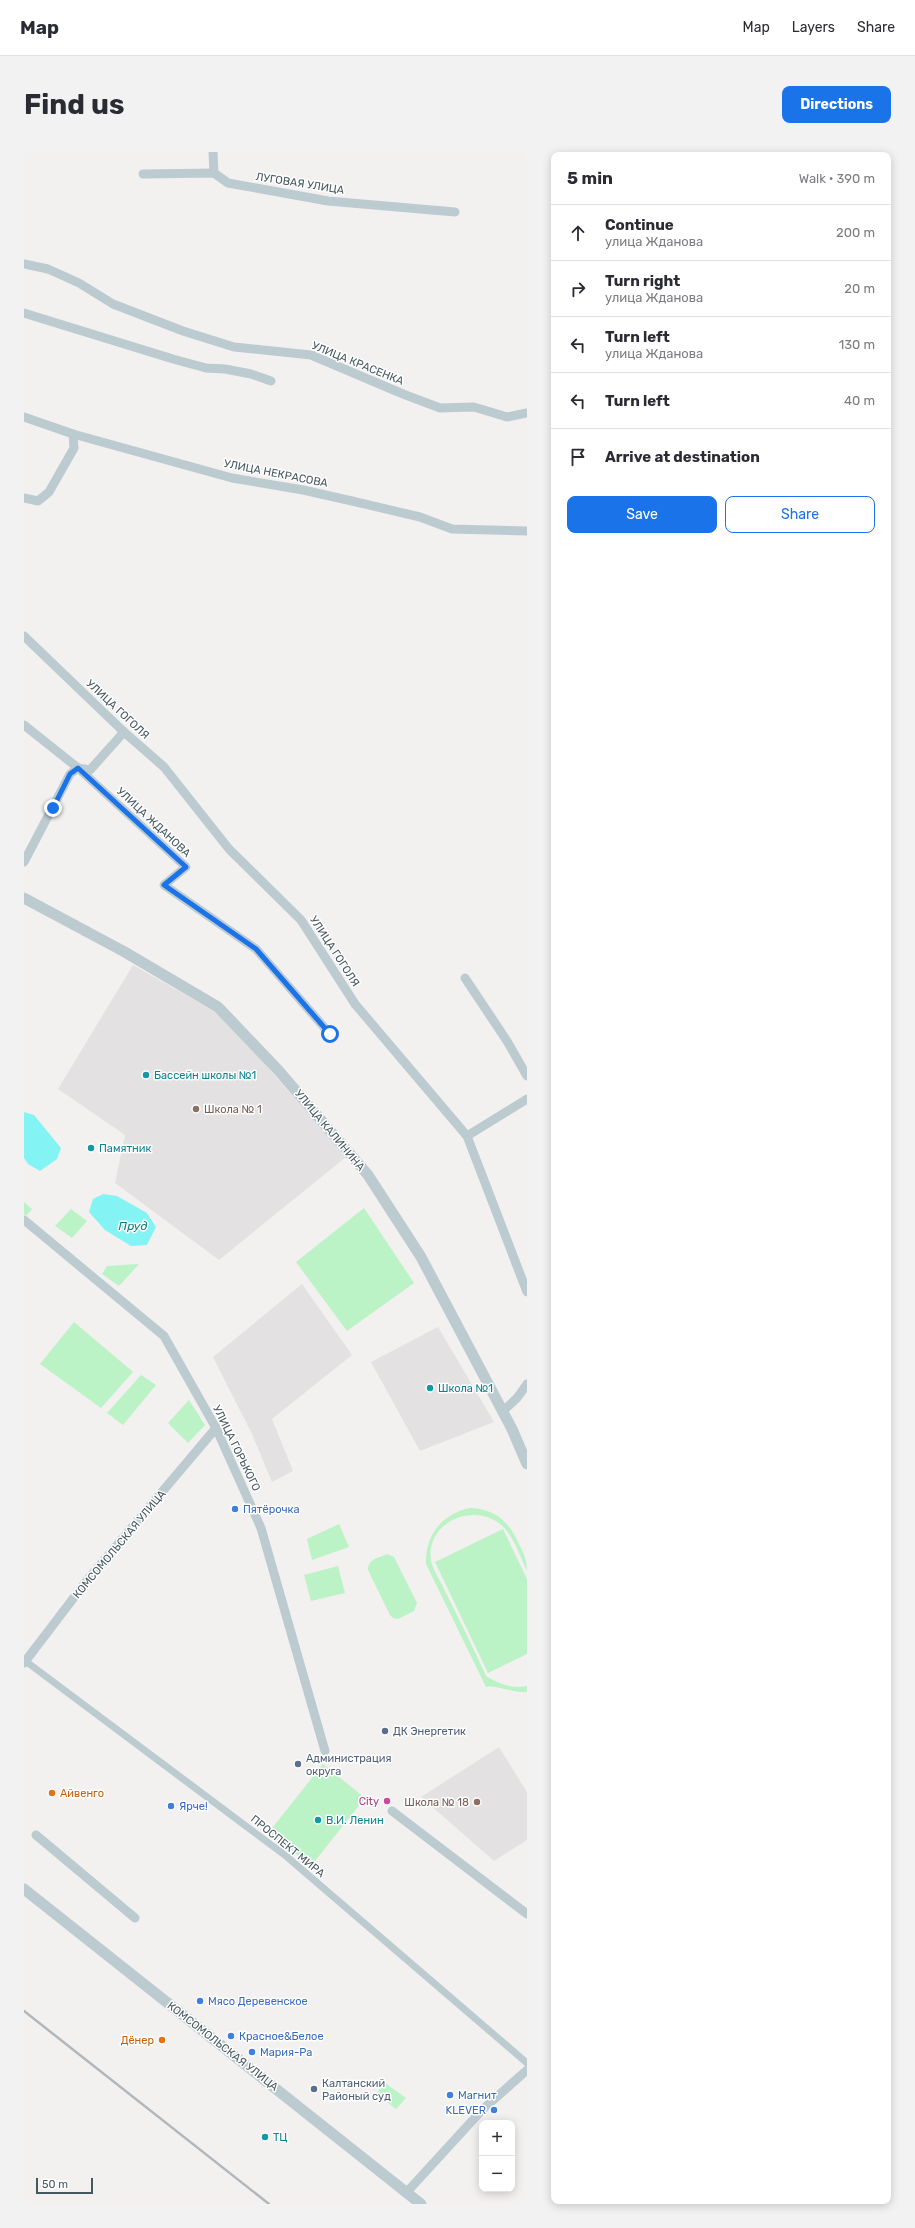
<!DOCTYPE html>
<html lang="en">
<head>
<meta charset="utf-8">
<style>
  :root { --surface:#fff; --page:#f2f2f3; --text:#2b2b33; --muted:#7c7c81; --line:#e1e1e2; --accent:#1a73e8 }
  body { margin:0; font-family:Rubik,sans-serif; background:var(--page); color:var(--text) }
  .controls { position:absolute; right:12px; bottom:12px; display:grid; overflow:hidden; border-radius:8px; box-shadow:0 2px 10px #0003 }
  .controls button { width:36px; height:36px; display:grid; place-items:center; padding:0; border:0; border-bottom:1px solid var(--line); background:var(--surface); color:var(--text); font:20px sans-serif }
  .scale { position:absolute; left:12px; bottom:10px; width:57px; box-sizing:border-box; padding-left:4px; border:2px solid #46585f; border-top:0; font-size:11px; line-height:14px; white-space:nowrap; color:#46585f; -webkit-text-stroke:3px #fff; paint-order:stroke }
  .stop { position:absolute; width:12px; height:12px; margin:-9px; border:3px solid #1a73e8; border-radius:50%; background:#fff }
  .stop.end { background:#1a73e8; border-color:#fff; box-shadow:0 1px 4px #0008 }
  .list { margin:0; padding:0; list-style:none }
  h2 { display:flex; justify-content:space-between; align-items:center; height:52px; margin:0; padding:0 16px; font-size:17px }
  h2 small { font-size:13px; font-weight:400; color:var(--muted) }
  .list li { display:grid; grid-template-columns:26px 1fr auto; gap:12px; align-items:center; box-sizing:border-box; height:56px; padding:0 16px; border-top:1px solid var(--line) }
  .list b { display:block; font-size:15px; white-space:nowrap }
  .list p { margin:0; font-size:13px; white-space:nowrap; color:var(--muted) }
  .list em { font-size:13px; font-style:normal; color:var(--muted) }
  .actions { display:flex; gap:8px; padding:12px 16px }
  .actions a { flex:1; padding:9px 0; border:1px solid var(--accent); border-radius:8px; text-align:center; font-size:14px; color:var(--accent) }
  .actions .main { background:var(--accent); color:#fff }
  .icon { flex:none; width:22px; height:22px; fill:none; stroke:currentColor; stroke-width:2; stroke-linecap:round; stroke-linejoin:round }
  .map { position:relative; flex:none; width:503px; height:2052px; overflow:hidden; border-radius:8px }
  header { display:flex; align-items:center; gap:24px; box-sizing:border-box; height:56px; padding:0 20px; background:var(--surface); border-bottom:1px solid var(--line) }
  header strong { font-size:19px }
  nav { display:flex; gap:22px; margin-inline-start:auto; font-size:14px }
  .intro { display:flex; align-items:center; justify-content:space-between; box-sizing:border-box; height:96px; padding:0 24px }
  h1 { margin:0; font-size:28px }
  .button { padding:10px 18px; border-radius:8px; background:var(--accent); color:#fff; font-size:14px; font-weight:700 }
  main { display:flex; gap:24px; padding:0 24px }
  aside { flex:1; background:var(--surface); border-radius:8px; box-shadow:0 2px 10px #0003 }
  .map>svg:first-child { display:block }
  .education { fill:#e4e1e3 }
  .green { fill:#bbf3c6 }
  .water { fill:#84f3f4 }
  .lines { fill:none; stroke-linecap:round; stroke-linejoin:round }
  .pedestrian { stroke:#bccbd0; stroke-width:7 }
  .minor { stroke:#bccbd0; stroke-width:9 }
  .tertiary { stroke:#bccbd0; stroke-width:11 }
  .rail { stroke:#b1b7bb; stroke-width:2.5 }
  .route { stroke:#1a73e8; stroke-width:5 }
  .culture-dot { fill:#0f9aa8; stroke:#fff; stroke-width:1.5 }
  .education-dot { fill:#8d6e63; stroke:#fff; stroke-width:1.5 }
  .shop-dot { fill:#3f7fe0; stroke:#fff; stroke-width:1.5 }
  .service-dot { fill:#5c6f8a; stroke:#fff; stroke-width:1.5 }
  .food-dot { fill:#e8710a; stroke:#fff; stroke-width:1.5 }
  .hotel-dot { fill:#d1479c; stroke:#fff; stroke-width:1.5 }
  .labels { text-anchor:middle; stroke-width:3; stroke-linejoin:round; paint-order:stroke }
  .street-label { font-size:11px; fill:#46585f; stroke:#fff }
  .culture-label { font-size:11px; fill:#0d838f; stroke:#fff; text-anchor:start }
  .education-label { font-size:11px; fill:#785e54; stroke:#fff; text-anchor:start }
  .shop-label { font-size:11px; fill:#366cbe; stroke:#fff; text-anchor:start }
  .service-label { font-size:11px; fill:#4e5e75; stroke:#fff; text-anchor:start }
  .food-label { font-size:11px; fill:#c56008; stroke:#fff; text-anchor:start }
  .hotel-label { font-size:11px; fill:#b23c85; stroke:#fff; text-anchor:end }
  .water-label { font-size:12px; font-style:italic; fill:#067d7e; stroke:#fff }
</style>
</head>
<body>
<header>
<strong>Map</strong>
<nav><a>Map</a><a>Layers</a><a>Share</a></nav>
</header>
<div class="intro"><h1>Find us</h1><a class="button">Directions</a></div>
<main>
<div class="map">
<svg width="503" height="2052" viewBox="0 0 503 2052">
  <rect width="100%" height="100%" fill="#f3f0f0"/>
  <g class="education">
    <path d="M109,813l90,51 123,141 -127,103 -104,-77 10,-48 -67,-46z"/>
    <path d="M278,1132l50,71 -80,64 21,52 -21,11 -20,-48 -39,-77z"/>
    <path d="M414,1175l56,95 -74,29 -49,-89z"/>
    <path d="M475,1595l28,45v48l-33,21 -73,-64z"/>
  </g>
  <g class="green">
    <path d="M0,1050l8,7 -6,7 -2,-2z"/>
    <path d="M340,1056l50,75 -67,48 -51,-69z"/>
    <path d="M47,1057l16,12 -15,17 -17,-12z"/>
    <path d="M115,1112l-20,22 -17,-12 5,-8z"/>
    <path d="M50,1170l59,50 -32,36 -61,-44z"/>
    <path d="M117,1223l15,10 -33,40 -16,-12z"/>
    <path d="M165,1248l16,25 -17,18 -20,-20z"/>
    <path d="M446,1356c24,1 38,12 48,34 5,10 9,17 9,29 -7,-15 -14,-37 -27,-47 -28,-22 -75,-1 -69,37 2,9 10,21 14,30 14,28 28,56 41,85 13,8 26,13 41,10v6c-14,1 -34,-8 -41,-5l-60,-123c-1,-29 16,-50 44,-56z"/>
    <path d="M315,1372l10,23 -37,13 -5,-21z"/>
    <path d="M479,1377l24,50v75l-39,19 -53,-111z"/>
    <path d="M363,1402l7,3 23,46 -3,8 -16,8 -5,-1 -3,-3 -22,-45c0,-11 10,-12 19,-16z"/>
    <path d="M314,1414l7,27 -34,8 -7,-26z"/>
    <path d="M299,1612l42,34 -54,68 -42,-34z"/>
    <path d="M361,1931l21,15 -10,11 -20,-15z"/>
  </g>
  <g class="water">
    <path d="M0,960l10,3 27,33 -4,11 -17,12 -12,-7 -4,-6z"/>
    <path d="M79,1042l14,2 30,17 9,14 -9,18 -16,1 -26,-16 -16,-18 4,-13z"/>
  </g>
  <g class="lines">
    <path class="pedestrian" d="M0,1508l262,196 241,207"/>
    <g class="minor">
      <path d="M189,0l1,21"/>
      <path d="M119,22l71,-1 14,10 100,18 127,11"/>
      <path d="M0,112l24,5 31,14 34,21 70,27 51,16 77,8 92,39 37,14 34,-1 33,10 20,-4"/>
      <path d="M0,161l149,46 33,9 19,1 26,5 20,7"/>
      <path d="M0,265l49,17 159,44 71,12 49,11 68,16 32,12 75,2"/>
      <path d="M0,346l14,3 11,-9 25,-44 -1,-14"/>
      <path d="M0,484l100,96 40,35 65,82 72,71 54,84 112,132 60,156"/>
      <path d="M0,573l54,43 108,99 -22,18 92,64 74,85"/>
      <path d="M0,710l46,-88 8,-6 12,2 34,-38"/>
      <path d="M441,826l42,63 20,35"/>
      <path d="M443,984l60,-37"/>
      <path d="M0,1068l140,116 52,92 45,100 64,223"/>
      <path d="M478,1260l15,-14 10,-14"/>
      <path d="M0,1511l61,-80 131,-155"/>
      <path d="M368,1659l135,103"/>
      <path d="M12,1683l99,83"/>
      <path d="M382,2041l76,-83 45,-40"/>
    </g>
    <g class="tertiary">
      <path d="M0,746l99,53 95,56 61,64 89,104 53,82 91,172 15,35"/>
      <path d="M0,1737l397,315"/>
    </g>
    <path class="rail" d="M0,1859l245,193"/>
  </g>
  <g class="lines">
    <path class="route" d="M29,656l17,-34 8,-6 108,99 -22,18 92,64 74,85"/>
  </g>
  <g class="culture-dot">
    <circle cx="122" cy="923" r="4"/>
    <circle cx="67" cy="996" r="4"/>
    <circle cx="406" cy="1236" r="4"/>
    <circle cx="294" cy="1668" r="4"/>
    <circle cx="241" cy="1985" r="4"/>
  </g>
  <g class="education-dot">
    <circle cx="172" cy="957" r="4"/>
    <circle cx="453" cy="1650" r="4"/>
  </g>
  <g class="shop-dot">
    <circle cx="211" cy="1357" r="4"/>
    <circle cx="147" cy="1654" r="4"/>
    <circle cx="176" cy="1849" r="4"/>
    <circle cx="207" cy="1884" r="4"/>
    <circle cx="228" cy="1900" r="4"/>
    <circle cx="426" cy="1943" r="4"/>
    <circle cx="470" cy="1958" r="4"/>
  </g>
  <g class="service-dot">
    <circle cx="361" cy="1579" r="4"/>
    <circle cx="274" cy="1612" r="4"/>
    <circle cx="290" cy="1937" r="4"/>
  </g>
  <g class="food-dot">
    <circle cx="28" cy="1641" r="4"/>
    <circle cx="138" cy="1888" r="4"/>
  </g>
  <circle class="hotel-dot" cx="363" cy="1649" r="4"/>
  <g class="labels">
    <g class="street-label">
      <text transform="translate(276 31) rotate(9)" y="4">ЛУГОВАЯ УЛИЦА</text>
      <text transform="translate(334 211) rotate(22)" y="4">УЛИЦА КРАСЕНКА</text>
      <text transform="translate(252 321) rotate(11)" y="4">УЛИЦА НЕКРАСОВА</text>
      <text transform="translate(94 557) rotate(43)" y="4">УЛИЦА ГОГОЛЯ</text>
      <text transform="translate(130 670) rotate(43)" y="4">УЛИЦА ЖДАНОВА</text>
      <text transform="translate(311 799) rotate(57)" y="4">УЛИЦА ГОГОЛЯ</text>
      <text transform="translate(306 978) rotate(50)" y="4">УЛИЦА КАЛИНИНА</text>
      <text transform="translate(213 1296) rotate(64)" y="4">УЛИЦА ГОРЬКОГО</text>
      <text transform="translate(95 1392) rotate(-50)" y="4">КОМСОМОЛЬСКАЯ УЛИЦА</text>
      <text transform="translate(264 1694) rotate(39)" y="4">ПРОСПЕКТ МИРА</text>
      <text transform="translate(199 1894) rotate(38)" y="4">КОМСОМОЛЬСКАЯ УЛИЦА</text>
    </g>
    <g class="culture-label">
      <text x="130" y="927">Бассейн школы №1</text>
      <text x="75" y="1000">Памятник</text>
      <text x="414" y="1240">Школа №1</text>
      <text x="302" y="1672">В.И. Ленин</text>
      <text x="249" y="1989">ТЦ</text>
    </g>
    <g class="education-label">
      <text x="180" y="961">Школа № 1</text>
      <text x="445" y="1654" text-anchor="end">Школа № 18</text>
    </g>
    <g class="shop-label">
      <text x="219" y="1361">Пятёрочка</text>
      <text x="155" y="1658">Ярче!</text>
      <text x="184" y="1853">Мясо Деревенское</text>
      <text x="215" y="1888">Красное&amp;Белое</text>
      <text x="236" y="1904">Мария-Ра</text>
      <text x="434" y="1947">Магнит</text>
      <text x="462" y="1962" text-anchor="end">KLEVER</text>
    </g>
    <g class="service-label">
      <text x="369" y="1583">ДК Энергетик</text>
      <text x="282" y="1610">Администрация<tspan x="282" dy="13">округа</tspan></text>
      <text x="298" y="1935">Калтанский<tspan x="298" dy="13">Районый суд</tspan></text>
    </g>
    <g class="food-label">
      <text x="36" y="1645">Айвенго</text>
      <text x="130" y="1892" text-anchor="end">Дёнер</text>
    </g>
    <g class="hotel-label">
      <text x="355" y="1653">City</text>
    </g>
    <g class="water-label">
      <text x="109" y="1078">Пруд</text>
    </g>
  </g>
</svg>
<div class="controls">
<button>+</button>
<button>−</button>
</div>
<div class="scale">50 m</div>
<div class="stop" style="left:306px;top:882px"></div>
<div class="stop end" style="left:29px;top:656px"></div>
</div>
<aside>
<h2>5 min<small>Walk · 390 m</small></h2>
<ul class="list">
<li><svg class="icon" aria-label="ahead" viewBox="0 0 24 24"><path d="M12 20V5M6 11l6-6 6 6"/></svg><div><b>Continue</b><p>улица Жданова</p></div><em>200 m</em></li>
<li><svg class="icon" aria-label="right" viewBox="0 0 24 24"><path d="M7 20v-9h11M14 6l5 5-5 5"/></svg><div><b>Turn right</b><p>улица Жданова</p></div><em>20 m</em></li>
<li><svg class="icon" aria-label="left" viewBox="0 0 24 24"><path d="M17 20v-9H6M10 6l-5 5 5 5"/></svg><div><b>Turn left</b><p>улица Жданова</p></div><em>130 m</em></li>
<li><svg class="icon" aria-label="left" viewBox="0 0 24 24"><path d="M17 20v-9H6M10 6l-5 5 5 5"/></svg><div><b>Turn left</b></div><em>40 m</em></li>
<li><svg class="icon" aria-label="arrive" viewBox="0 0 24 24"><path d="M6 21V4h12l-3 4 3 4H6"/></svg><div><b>Arrive at destination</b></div></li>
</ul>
<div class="actions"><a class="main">Save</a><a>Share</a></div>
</aside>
</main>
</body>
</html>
